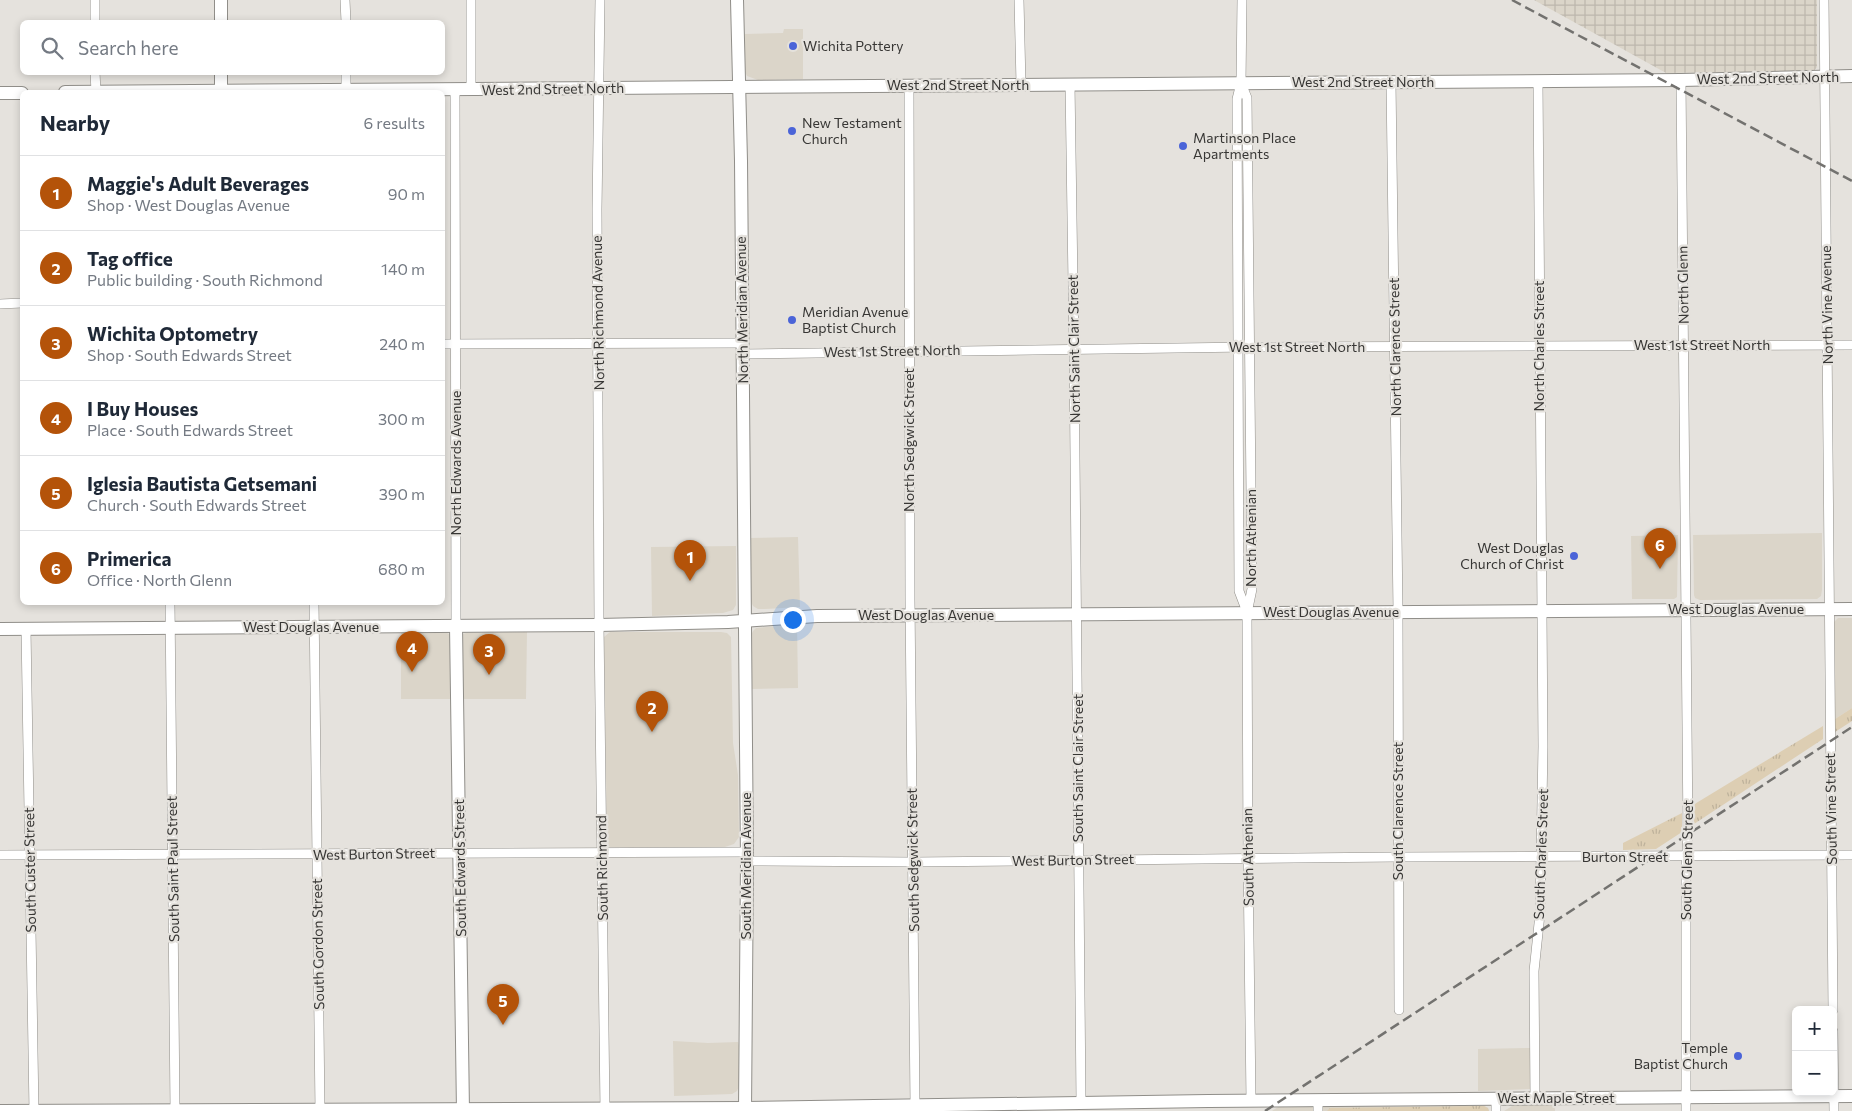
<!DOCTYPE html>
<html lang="en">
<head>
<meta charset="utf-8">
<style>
  :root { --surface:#fff; --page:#f6f6f7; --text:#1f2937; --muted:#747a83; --line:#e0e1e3; --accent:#b45309 }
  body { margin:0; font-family:Commissioner,sans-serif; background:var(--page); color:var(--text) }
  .controls { position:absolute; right:15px; bottom:15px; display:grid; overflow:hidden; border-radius:8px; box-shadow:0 2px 8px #0003 }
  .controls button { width:45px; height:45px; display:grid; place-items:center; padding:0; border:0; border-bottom:1px solid var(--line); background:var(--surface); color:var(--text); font:25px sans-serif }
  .you { position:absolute; left:792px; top:619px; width:18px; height:18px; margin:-12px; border:4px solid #fff; border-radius:50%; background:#1a73e8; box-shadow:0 0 0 8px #1a73e833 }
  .badge { display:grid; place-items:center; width:32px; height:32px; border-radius:50%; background:var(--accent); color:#fff; font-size:16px; font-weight:700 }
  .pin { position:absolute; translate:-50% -41px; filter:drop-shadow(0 1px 2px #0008) }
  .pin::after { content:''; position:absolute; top:26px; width:18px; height:15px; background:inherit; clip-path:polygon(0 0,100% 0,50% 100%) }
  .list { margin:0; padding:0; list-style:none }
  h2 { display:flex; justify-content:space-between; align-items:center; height:65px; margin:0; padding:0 20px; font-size:21px }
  h2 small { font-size:16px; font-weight:400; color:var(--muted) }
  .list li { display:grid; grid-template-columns:32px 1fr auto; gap:15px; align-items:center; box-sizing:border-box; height:75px; padding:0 20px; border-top:1px solid var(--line) }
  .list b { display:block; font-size:19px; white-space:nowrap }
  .list p { margin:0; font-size:16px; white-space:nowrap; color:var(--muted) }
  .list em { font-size:16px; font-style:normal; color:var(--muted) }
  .icon { flex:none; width:28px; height:28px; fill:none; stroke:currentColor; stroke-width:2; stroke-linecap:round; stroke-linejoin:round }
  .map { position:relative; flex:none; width:1852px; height:1111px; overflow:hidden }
  .search { position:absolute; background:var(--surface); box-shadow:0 2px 8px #0003; left:20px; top:20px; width:425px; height:55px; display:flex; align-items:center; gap:12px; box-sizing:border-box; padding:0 18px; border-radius:8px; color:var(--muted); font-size:19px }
  .panel { position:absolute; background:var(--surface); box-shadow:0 2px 8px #0003; left:20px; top:90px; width:425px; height:515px; border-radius:8px }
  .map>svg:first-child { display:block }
  .built { fill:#dbd5c9 }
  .industrial { fill:url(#industrial-grid) }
  .grass { fill:url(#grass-tufts) }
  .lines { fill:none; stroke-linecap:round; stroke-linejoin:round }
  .street-casing { stroke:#908e89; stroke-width:10 }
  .secondary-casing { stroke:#908e89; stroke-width:14 }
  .street { stroke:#fff; stroke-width:9 }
  .secondary { stroke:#fff; stroke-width:12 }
  .rail { stroke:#73726f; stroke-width:2.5; stroke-dasharray:10 5; stroke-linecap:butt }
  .poi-dot { fill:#4b64d8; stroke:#e5e2dd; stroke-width:2 }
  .labels { text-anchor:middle; stroke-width:4.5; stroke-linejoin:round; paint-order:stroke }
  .poi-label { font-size:14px; fill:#383735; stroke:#e5e2dd; text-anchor:start }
  .street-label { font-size:14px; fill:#383735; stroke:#e5e2dd }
</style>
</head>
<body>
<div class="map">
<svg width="1852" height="1111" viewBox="0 0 1852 1111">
  <defs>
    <pattern id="industrial-grid" width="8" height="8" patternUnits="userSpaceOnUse" patternTransform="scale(1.25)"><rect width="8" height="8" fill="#dbd5c9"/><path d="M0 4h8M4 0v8" fill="none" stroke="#bdb7ad"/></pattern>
    <pattern id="grass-tufts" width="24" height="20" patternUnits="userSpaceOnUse" patternTransform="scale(1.25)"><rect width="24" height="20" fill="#ddceb3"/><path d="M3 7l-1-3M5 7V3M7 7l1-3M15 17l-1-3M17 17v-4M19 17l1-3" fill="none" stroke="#beb29b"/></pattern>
  </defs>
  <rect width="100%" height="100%" fill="#e5e2dd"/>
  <g class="built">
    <path d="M784,29h19v50l-45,1 -11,-4 -2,-4v-38l38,-1z"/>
    <path d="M1822,533v57l-1,6 -4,3 -117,1 -5,-2 -1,-3 -1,-60z"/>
    <path d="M1678,535l-1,62 -3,2h-42l-1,-63z"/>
    <path d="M798,537l2,70 -35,2h-7l-5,-3 -3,-6 -1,-62z"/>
    <path d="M736,546v59l-3,5 -10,3 -71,3 -1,-69z"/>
    <path d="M1838,618h14v90l-17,11 -1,-97z"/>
    <path d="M797,624l1,64 -47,1 -1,-52 3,-6 3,-3z"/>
    <path d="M527,632l-1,67h-64l1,-65 3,-1z"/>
    <path d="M610,632h111l6,1 4,4 2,106 5,32 1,62 -5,7 -9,3h-115l-3,-2 -3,-208z"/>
    <path d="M401,633h46l4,2v64h-50z"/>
    <path d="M673,1041l35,2 30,-1 1,3v41l-2,5 -5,3 -58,2z"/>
    <path d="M1530,1048v41l-52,2v-42z"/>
    <path d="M1514,1105h41v6h-51z"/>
    <path d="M1484,1106l4,2 1,3h-217l6,-4z"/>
  </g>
  <path class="industrial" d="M1534,0h283v67l-3,4 -148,2z"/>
  <g class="grass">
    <path d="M1852,708v13l-17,11v-13z"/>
    <path d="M1823,726v13l-129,85 -1,-19z"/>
    <path d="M1682,813v19l-26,17 -33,1v-7z"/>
    <path d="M1484,1106l4,2 1,3h-162l3,-3z"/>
  </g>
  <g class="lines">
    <g class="street-casing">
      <g id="street">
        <path d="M95,0v22"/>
        <path d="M345,0l1,22"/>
        <path d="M471,0v90"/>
        <path d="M600,0l-3,209 2,416 6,486"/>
        <path d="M1019,0l2,84"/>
        <path d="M1242,0l-1,83 -4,16 2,492 8,21"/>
        <path d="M1824,0l9,1010"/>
        <path d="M95,72l1,20"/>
        <path d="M346,72v19"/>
        <path d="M1681,80l7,754 -2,34v243"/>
        <path d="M1391,82l7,529 1,399"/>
        <path d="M1241,83l6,15 5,491 -5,24 1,245 3,243"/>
        <path d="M1070,84l4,266 7,752"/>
        <path d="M909,85l1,515 5,505"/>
        <path d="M455,91l1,535"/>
        <path d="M0,304l22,-1"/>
        <path d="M442,344l301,-1"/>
        <path d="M743,354l506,-7 603,-2"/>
        <path d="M170,602l5,508"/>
        <path d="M314,602l6,509"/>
        <path d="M26,629l8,482"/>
        <path d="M0,855l747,-3"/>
        <path d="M747,861l166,1 485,-5 454,-2"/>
        <path d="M1833,1031l1,80"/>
        <path d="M1496,1098v13"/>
        <path d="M1535,1098l-1,-127 6,-57 3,-168 -5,-665"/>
        <path d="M1318,1111v-11"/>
      </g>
    </g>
    <g class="secondary-casing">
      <g id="secondary">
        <path d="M737,0l4,161 6,700 -2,250"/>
        <path d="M221,22v-22"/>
        <path d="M65,92l1616,-12 171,-4"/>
        <path d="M221,92v-20"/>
        <path d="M0,93h22"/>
        <path d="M456,626l7,485"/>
        <path d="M0,629l599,-4 129,-3 89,-6 1035,-7"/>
        <path d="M0,1111l745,-3 463,-7 644,-5"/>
      </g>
    </g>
    <use href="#street" class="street"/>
    <use href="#secondary" class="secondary"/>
    <g class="rail">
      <path d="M1512,0l340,181"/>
      <path d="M1265,1111l587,-384"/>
    </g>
  </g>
  <g class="poi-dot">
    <circle cx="793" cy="46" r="5"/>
    <circle cx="792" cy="131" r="5"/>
    <circle cx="1183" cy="146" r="5"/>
    <circle cx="792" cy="320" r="5"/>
    <circle cx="1574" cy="556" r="5"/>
    <circle cx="1738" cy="1056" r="5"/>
  </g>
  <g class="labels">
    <g class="poi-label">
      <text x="803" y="51">Wichita Pottery</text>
      <text x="802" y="128">New Testament<tspan x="802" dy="16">Church</tspan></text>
      <text x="1193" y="143">Martinson Place<tspan x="1193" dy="16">Apartments</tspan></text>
      <text x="802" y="317">Meridian Avenue<tspan x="802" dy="16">Baptist Church</tspan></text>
      <text x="1564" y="553" text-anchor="end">West Douglas<tspan x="1564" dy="16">Church of Christ</tspan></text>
      <text x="1728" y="1053" text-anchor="end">Temple<tspan x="1728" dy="16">Baptist Church</tspan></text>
    </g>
    <g class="street-label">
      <text transform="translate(1768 78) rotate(-1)" y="5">West 2nd Street North</text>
      <text x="1363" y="87">West 2nd Street North</text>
      <text x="958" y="90">West 2nd Street North</text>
      <text transform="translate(553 89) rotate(-1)" y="5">West 2nd Street North</text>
      <text transform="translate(1683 285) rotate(-91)" y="5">North Glenn</text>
      <text transform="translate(1827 305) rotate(-91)" y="5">North Vine Avenue</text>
      <text transform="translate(742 310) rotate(-91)" y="5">North Meridian Avenue</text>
      <text transform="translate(598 313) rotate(-91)" y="5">North Richmond Avenue</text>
      <text x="1702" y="350">West 1st Street North</text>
      <text transform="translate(1539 346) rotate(-90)" y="5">North Charles Street</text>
      <text x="1297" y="352">West 1st Street North</text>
      <text transform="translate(1395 347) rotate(-91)" y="5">North Clarence Street</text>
      <text transform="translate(1074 349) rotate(-91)" y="5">North Saint Clair Street</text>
      <text transform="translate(892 351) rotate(-1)" y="5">West 1st Street North</text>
      <text transform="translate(909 440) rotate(-90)" y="5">North Sedgwick Street</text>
      <text transform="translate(456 463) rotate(-90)" y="5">North Edwards Avenue</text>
      <text transform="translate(1251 538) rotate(-90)" y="5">North Athenian</text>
      <text x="1736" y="614">West Douglas Avenue</text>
      <text x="1331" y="617">West Douglas Avenue</text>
      <text x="926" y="620">West Douglas Avenue</text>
      <text x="311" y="632">West Douglas Avenue</text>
      <text transform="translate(1078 768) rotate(-90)" y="5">South Saint Clair Street</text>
      <text transform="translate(1831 809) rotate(-91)" y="5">South Vine Street</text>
      <text transform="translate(1398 811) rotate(-90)" y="5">South Clarence Street</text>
      <text transform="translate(374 854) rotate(-1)" y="5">West Burton Street</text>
      <text transform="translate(1541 854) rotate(-88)" y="5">South Charles Street</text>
      <text transform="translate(1248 857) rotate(-91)" y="5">South Athenian</text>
      <text x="1625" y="862">Burton Street</text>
      <text transform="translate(913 860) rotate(-91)" y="5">South Sedgwick Street</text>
      <text transform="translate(1073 860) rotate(-1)" y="5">West Burton Street</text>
      <text transform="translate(1687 860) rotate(-89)" y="5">South Glenn Street</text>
      <text transform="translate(746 866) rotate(-90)" y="5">South Meridian Avenue</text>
      <text transform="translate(460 868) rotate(-91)" y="5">South Edwards Street</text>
      <text transform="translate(602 868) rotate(-91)" y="5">South Richmond</text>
      <text transform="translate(173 869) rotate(-91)" y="5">South Saint Paul Street</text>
      <text transform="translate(30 870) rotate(-91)" y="5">South Custer Street</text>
      <text transform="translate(318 944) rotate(-91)" y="5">South Gordon Street</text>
      <text x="1556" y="1103">West Maple Street</text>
    </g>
  </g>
</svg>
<div class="controls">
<button>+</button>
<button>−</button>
</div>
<div class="you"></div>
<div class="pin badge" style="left:690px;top:581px">1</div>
<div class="pin badge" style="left:652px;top:732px">2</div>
<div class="pin badge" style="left:489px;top:675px">3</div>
<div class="pin badge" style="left:412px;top:672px">4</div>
<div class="pin badge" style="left:503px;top:1025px">5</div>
<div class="pin badge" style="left:1660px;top:569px">6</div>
<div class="search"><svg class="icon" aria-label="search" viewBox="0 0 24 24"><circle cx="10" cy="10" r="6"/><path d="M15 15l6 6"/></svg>Search here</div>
<section class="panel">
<h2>Nearby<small>6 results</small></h2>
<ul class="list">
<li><span class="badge">1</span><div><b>Maggie's Adult Beverages</b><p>Shop · West Douglas Avenue</p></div><em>90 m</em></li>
<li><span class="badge">2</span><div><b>Tag office</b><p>Public building · South Richmond</p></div><em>140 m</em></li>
<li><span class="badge">3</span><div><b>Wichita Optometry</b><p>Shop · South Edwards Street</p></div><em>240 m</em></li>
<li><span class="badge">4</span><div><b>I Buy Houses</b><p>Place · South Edwards Street</p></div><em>300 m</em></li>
<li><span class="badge">5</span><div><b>Iglesia Bautista Getsemani</b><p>Church · South Edwards Street</p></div><em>390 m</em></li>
<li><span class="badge">6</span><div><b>Primerica</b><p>Office · North Glenn</p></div><em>680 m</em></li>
</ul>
</section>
</div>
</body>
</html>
